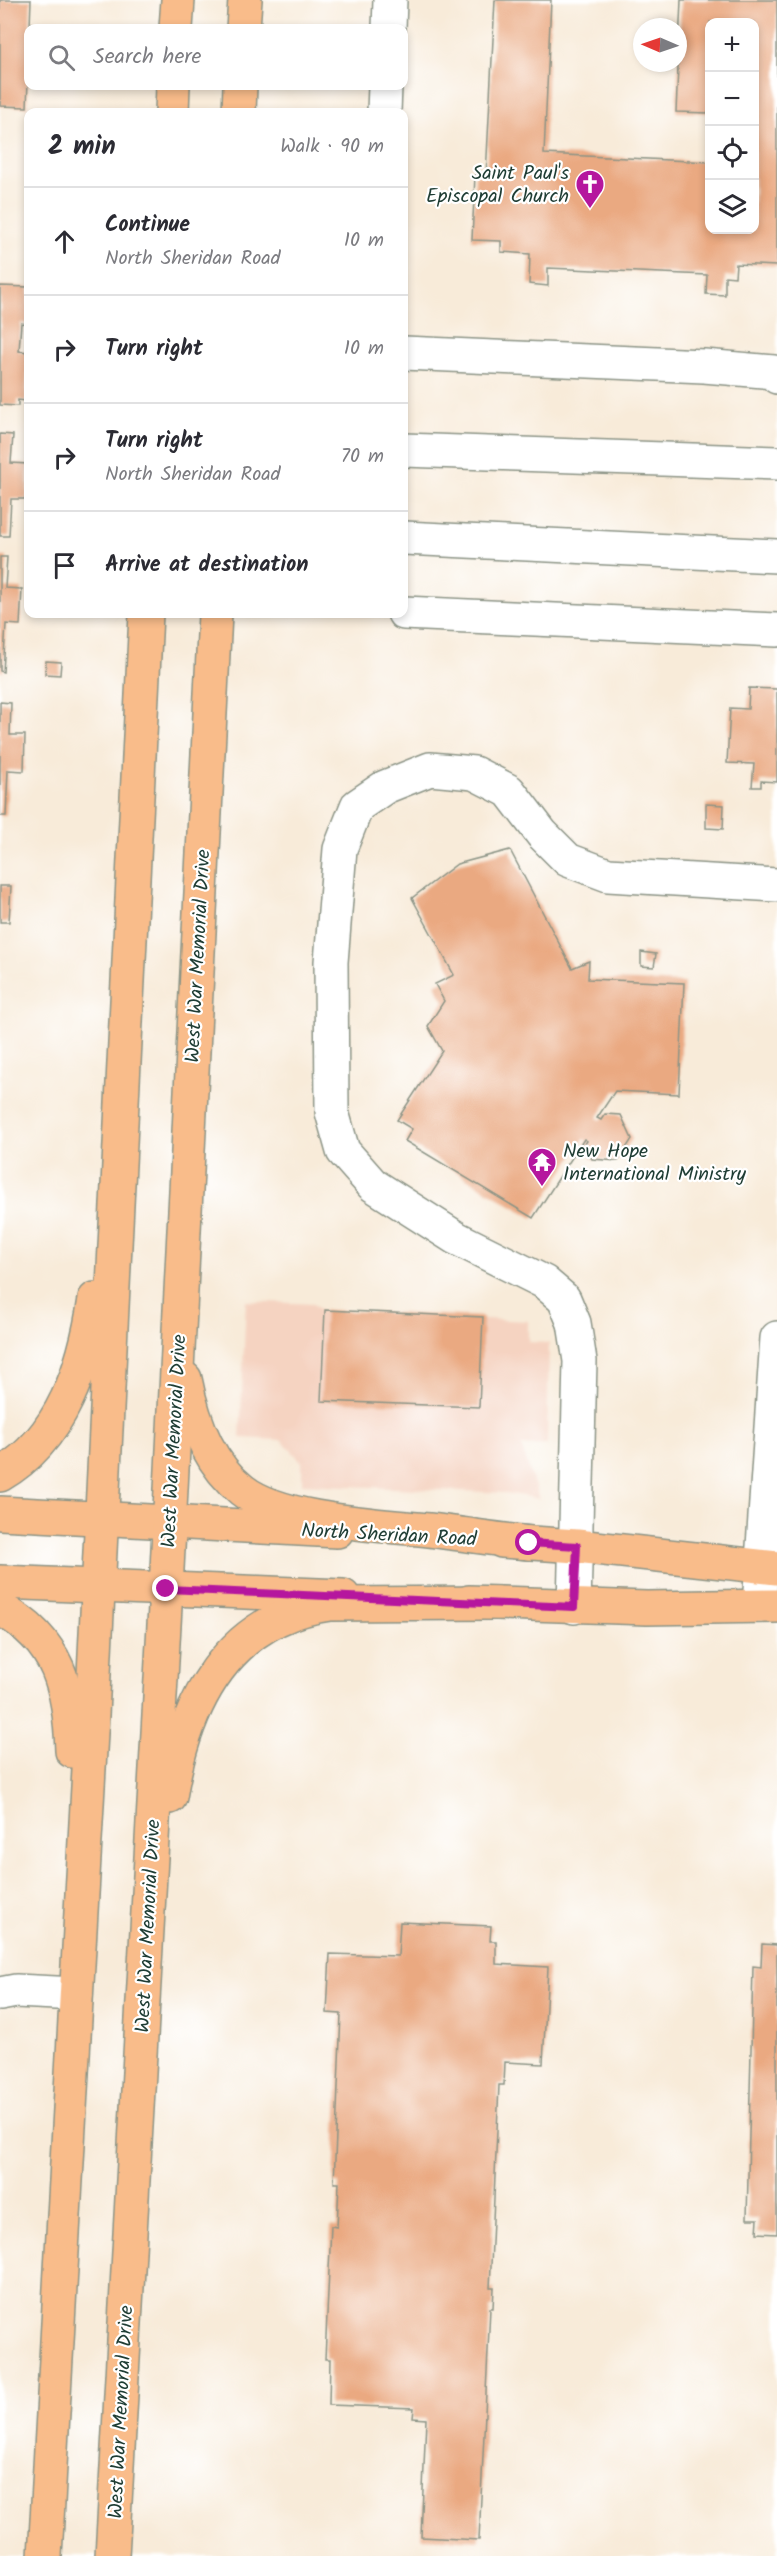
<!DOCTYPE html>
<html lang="en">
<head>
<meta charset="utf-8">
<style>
  :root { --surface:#fff; --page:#f2f2f3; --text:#2b2b33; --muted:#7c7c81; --line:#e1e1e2 }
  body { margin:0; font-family:Kalam,sans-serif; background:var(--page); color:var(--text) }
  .controls { position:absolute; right:18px; top:18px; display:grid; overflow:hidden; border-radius:12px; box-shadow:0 3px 9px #0003 }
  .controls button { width:54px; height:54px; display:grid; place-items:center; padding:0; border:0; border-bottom:2px solid var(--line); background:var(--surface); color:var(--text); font:30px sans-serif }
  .compass { position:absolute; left:633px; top:18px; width:54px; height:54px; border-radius:50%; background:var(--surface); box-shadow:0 3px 9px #0003; rotate:272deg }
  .stop { position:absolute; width:18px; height:18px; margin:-14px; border:4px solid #b5179e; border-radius:50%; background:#fff }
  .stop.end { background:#b5179e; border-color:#fff; box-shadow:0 2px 6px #0008 }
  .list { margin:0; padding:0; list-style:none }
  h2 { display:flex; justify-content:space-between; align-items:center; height:78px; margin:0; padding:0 24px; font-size:26px }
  h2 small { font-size:20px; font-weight:400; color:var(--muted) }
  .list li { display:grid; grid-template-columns:39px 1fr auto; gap:18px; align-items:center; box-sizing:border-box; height:108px; padding:0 24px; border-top:2px solid var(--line) }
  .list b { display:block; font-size:22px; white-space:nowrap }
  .list p { margin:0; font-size:20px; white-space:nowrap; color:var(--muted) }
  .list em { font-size:20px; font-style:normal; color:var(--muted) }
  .icon { flex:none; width:33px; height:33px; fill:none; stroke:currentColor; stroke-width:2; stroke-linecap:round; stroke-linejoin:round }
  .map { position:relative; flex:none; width:777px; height:2556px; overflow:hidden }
  .search { position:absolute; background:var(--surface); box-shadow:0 3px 9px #0003; left:24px; top:24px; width:384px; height:66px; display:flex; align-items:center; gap:15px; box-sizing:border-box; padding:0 21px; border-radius:12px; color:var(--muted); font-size:22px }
  .panel { position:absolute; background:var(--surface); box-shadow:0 3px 9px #0003; left:24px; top:108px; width:384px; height:510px; border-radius:12px }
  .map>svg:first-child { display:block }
  .built { fill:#f5d3c1 }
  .building { fill:#eaa981 }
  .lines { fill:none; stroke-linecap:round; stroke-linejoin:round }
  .minor-casing { stroke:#8c9486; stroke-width:36 }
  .major-casing { stroke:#8c9486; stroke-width:36 }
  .highway-casing { stroke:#8c9486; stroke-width:36 }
  .minor { stroke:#fff; stroke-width:33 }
  .major { stroke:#f9bc8a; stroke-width:33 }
  .highway { stroke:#f9bc8a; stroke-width:33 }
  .route { stroke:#b5179e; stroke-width:8 }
  .labels { text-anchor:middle; stroke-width:4.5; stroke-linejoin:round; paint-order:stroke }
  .poi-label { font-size:20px; fill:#1f3d34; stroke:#fff; text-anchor:end }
  .street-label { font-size:20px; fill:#1f3d34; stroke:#fff }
</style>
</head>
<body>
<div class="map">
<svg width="777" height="2556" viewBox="0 0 777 2556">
  <rect width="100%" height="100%" fill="#fff"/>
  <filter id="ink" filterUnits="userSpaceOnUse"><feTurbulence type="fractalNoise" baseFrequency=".0167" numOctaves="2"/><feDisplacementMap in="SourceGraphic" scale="12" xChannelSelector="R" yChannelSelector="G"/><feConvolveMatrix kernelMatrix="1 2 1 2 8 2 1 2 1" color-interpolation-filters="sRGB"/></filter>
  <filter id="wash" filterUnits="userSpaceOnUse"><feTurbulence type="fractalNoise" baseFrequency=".008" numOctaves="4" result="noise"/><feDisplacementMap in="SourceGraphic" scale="24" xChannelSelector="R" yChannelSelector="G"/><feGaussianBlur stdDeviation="1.35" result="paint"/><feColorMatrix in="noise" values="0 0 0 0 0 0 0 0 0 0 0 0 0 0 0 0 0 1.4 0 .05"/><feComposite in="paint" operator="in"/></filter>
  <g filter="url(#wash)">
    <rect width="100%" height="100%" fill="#f8ebd9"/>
    <path class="built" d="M246,1301l67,3 8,7 207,10v21l21,1 -2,102 -26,1 18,53 -32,-6 -205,-9v-22l-20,-22 -42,-2z"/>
    <g id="blocks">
      <g class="building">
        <path d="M0,0h31l-4,107 -27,-1z"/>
        <path d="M495,0h56l-7,154 166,8v68h44v-208h-44v91l-34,-1 5,-112h96v266l-41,-2 -1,13 -10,-1v19l-19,-1 1,-19 -159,-7v18l-19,-2 1,-30 -29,-2v-11l-29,-1 3,-65 11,1z"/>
        <path d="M0,286l28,1v37l-7,-1 -2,28 9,1 -2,49 -8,-1v6l-18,-1z"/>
        <path d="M0,434l13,1 -2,28 17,1 -1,35h-16l-2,37h-9z"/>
        <path d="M0,557h7l-2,31 17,1 -2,36 -14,-1 -3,48 -3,-1z"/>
        <path d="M46,661l15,1 -1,13 -15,-1z"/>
        <path d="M749,688l28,1v93l-16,-1v6h-9l2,-23 -27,-1 3,-55 18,1z"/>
        <path d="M0,702l11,1 -1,32h15l-1,36 -16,-1 -2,46h-6z"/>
        <path d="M706,804l18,1 -1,24 -17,-1z"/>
        <path d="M510,850l62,118 17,-7 -1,18 96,4 -5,111 -64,-3 -18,27 4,2 4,-6 16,1 11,24 -14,22 -26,-2 -8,-14 3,-4 -3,-2 -51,79 -128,-77 7,-12 -15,-9 45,-69 -14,-25 16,-25 -9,-17 19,-9 -42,-77 45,-34z"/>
        <path d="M0,886h11l-2,36h-9z"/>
        <path d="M641,952l15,2 -2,13 -13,-1z"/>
        <path d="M325,1310l158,7 -4,90 -158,-6z"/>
        <path d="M400,1922l91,4 -1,15h6v23l52,3 -5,97 -38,-2 -1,23h-5l-9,203h4l-1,20h-3l-11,232 -58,-3 5,-118 -13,-1 1,-10 -85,-3 1,-46h-5l6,-133 6,1 2,-44h-5l7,-169 -14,-1 3,-59 68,2z"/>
        <path d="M762,1944l15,1v289l-20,-1 1,-14h-11l6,-253 8,1z"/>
      </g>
    </g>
  </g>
  <g filter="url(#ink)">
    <use href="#blocks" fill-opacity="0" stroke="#8c9486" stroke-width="1.5"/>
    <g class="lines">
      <g class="minor-casing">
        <g id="minor">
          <path d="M389,28l1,-28"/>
          <path d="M384,112l1,-26"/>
          <path d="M404,353l300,13 70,6 3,5"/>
          <path d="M404,450l373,13"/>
          <path d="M404,538l373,18"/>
          <path d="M404,613l373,17"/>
          <path d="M759,1606l18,-268"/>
          <path d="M574,1607l6,-246 -6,-38 -10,-24 -20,-17 -88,-44 -83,-53 -30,-34 -11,-39 -1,-150 9,-113 17,-43 28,-19 45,-18 44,4 35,18 33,43 26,26 40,15 169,10"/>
          <path d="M0,1994l16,-3 60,3"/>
        </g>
      </g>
      <g class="major-casing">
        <g id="major">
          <path d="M0,1513l337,18"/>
          <path d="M502,1541l75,5 200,22"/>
          <path d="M0,1582l343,14"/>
          <path d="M469,1602l178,6 130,-2"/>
        </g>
      </g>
      <g class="highway-casing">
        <g id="highway">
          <path d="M176,28l2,-28"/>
          <path d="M243,28l2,-28"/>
          <path d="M172,112l1,-26"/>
          <path d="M239,112l1,-26"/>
          <path d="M185,1379c8,42 23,84 57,111 39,31 137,35 187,40 33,4 66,9 100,13"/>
          <path d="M0,1475c62,-36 85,-109 95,-176"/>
          <path d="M0,1609c59,30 70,81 72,142"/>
          <path d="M170,1797c15,-94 57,-179 160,-193l167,-1"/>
          <path d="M45,2556l47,-841 54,-1101"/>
          <path d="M112,2556l54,-967 49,-975"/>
        </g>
      </g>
      <use href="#minor" class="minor"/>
      <use href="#major" class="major"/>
      <use href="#highway" class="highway"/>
    </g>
  </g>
  <g class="lines" filter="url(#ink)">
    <path class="route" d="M166,1589l408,18 3,-61 -48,-3"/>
  </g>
  <defs>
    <g id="church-pin" transform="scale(1.5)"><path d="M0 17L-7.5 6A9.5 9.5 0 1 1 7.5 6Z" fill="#b5179e" stroke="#fff"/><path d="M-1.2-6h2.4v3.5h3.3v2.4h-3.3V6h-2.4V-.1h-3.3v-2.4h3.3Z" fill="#fff"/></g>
    <g id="temple-pin" transform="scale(1.5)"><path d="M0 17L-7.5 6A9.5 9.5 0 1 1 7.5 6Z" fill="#b5179e" stroke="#fff"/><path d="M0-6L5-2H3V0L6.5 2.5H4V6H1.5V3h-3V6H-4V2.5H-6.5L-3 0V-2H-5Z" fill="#fff"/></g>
  </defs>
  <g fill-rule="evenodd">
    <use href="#church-pin" x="590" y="184"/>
    <use href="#temple-pin" x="542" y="1162"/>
  </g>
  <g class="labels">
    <g class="poi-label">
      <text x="569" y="179">Saint Paul's<tspan x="569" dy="23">Episcopal Church</tspan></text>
      <text x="563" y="1157" text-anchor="start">New Hope<tspan x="563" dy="23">International Ministry</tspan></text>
    </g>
    <g class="street-label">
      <text transform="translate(197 956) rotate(-87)" y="7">West War Memorial Drive</text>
      <text transform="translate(173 1441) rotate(-87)" y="7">West War Memorial Drive</text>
      <text transform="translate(389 1534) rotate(3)" y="7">North Sheridan Road</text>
      <text transform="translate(147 1926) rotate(-87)" y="7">West War Memorial Drive</text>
      <text transform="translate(120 2412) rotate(-87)" y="7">West War Memorial Drive</text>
    </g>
  </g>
</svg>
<div class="controls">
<button>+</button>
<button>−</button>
<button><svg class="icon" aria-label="locate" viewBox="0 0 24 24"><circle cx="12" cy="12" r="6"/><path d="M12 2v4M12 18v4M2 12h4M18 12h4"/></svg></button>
<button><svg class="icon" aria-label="layers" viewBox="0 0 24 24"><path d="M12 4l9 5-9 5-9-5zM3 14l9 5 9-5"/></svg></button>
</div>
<svg class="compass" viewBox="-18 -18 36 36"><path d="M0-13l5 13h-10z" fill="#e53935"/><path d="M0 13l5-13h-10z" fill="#7c7c81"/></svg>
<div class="stop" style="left:529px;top:1543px"></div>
<div class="stop end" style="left:166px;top:1589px"></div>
<div class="search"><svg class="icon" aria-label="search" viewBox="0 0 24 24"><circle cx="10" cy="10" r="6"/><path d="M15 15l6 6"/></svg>Search here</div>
<section class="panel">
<h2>2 min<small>Walk · 90 m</small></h2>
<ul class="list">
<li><svg class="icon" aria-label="ahead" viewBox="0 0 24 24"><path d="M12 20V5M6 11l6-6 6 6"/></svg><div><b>Continue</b><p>North Sheridan Road</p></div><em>10 m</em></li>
<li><svg class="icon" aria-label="right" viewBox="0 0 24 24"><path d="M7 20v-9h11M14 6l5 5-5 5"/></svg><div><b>Turn right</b></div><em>10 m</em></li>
<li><svg class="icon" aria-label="right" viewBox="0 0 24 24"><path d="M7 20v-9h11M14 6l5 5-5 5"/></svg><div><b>Turn right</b><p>North Sheridan Road</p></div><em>70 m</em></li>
<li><svg class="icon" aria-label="arrive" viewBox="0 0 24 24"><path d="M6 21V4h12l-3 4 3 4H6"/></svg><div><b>Arrive at destination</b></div></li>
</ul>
</section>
</div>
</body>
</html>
